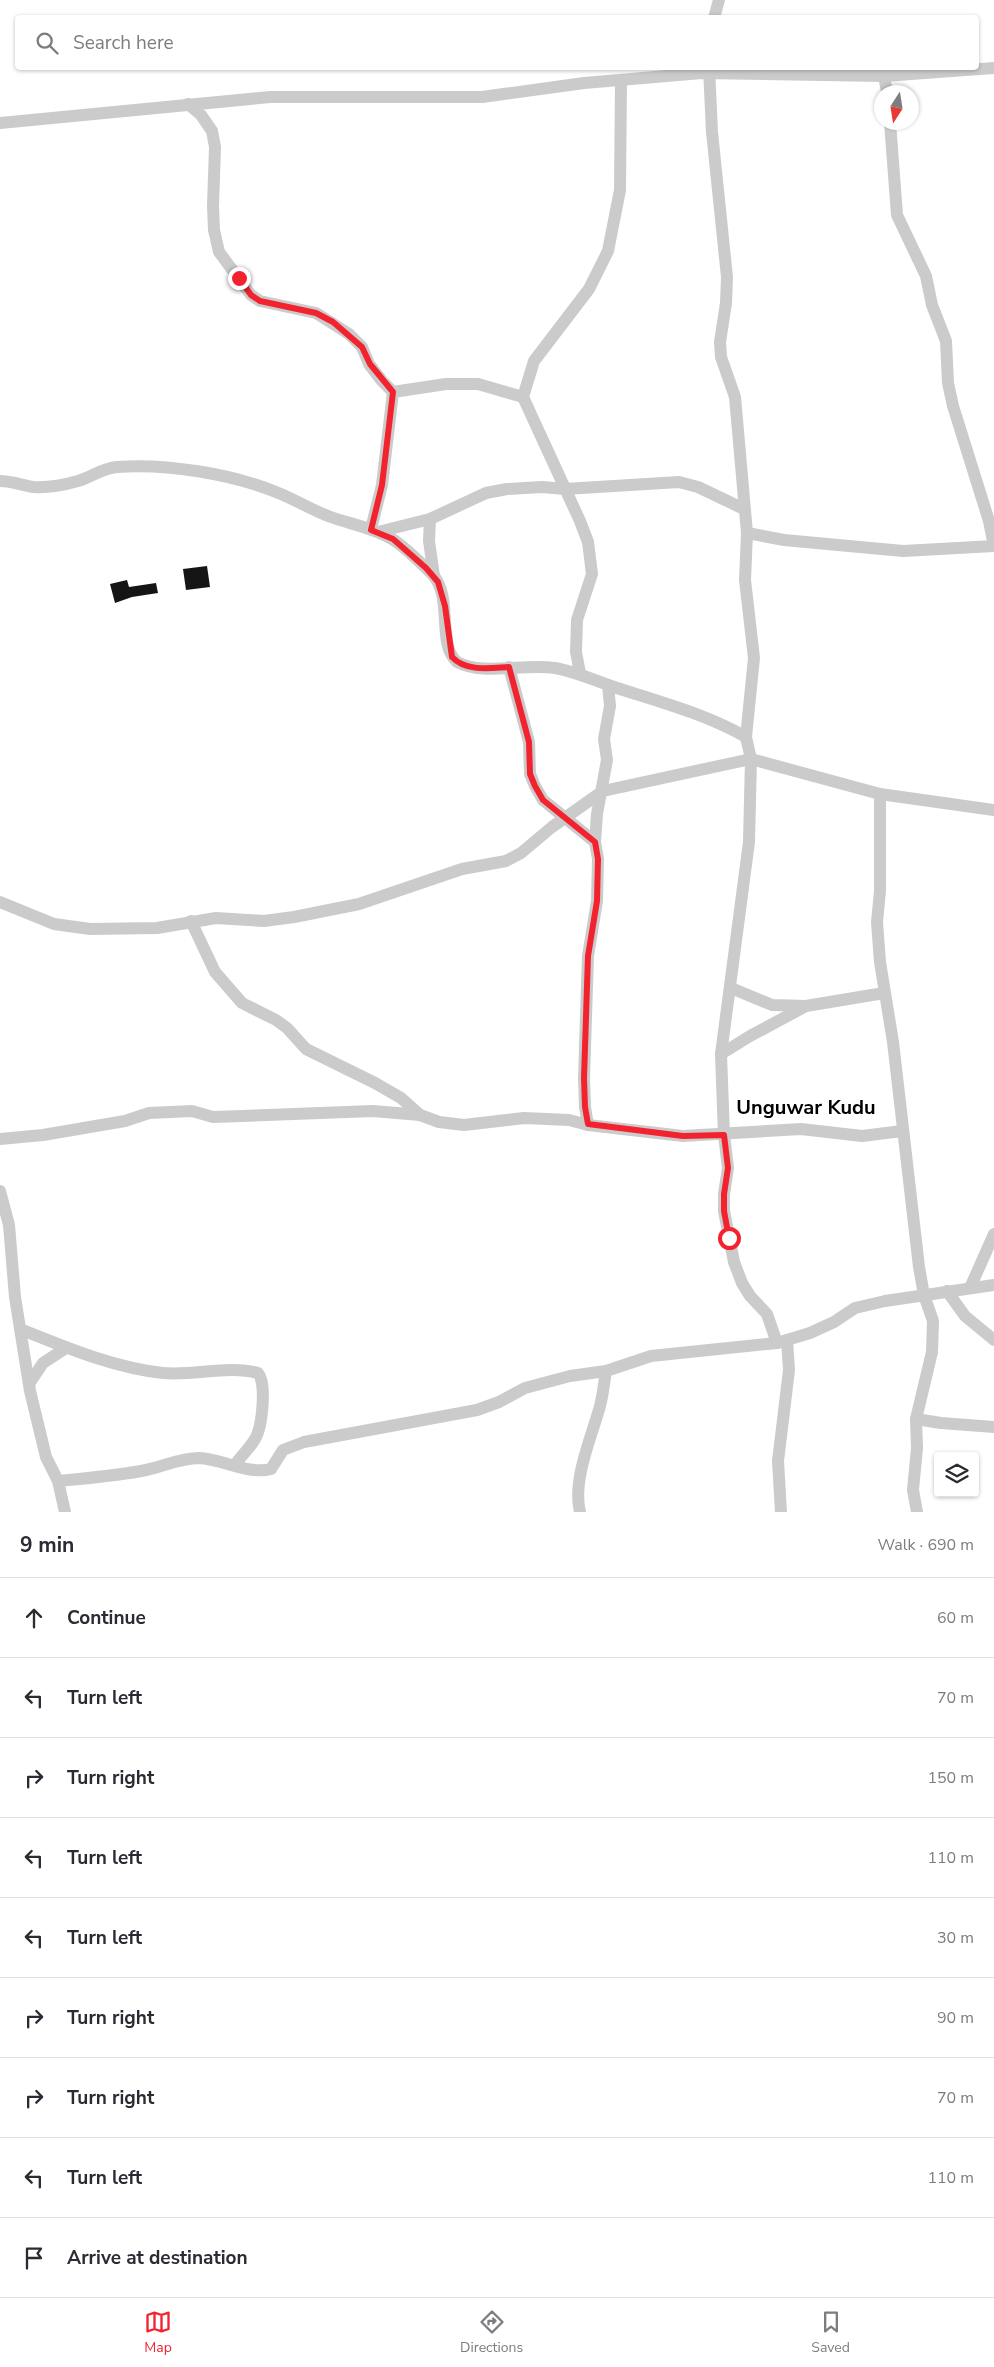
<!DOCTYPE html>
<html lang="en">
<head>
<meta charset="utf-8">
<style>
  :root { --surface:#fff; --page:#f7f7f7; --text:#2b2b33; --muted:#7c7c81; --line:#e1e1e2; --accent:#f2222f }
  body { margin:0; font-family:"Nunito Sans",sans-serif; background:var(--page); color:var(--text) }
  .controls { position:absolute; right:15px; bottom:15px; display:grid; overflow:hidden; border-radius:5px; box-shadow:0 1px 4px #0004 }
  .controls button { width:45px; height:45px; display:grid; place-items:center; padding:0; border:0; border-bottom:1px solid var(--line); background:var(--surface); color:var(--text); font:25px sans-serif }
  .compass { position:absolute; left:874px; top:85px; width:45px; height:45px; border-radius:50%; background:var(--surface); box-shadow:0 1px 4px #0004; rotate:192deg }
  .stop { position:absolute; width:15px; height:15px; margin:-11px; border:4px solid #f2222f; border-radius:50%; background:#fff }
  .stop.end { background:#f2222f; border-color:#fff; box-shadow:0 1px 5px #0008 }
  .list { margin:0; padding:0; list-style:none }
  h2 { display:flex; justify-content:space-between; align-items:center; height:65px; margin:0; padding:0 20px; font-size:21px }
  h2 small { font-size:16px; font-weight:400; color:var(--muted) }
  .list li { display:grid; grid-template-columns:32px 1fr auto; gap:15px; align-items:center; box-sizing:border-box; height:80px; padding:0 20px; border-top:1px solid var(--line) }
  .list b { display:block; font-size:19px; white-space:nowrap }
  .list em { font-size:16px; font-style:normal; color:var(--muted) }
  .icon { flex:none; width:28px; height:28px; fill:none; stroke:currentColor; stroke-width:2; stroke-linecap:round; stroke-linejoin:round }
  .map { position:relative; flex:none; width:994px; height:1512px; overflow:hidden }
  .search { position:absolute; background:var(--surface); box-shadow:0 1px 4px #0004; left:15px; right:15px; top:15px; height:55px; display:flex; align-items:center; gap:12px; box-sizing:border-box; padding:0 18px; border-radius:5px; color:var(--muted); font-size:19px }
  .sheet { height:785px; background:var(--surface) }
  nav { display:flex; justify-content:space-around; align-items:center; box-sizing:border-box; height:70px; border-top:1px solid var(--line); background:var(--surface); font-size:14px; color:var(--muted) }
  nav a { display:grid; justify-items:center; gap:2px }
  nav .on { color:var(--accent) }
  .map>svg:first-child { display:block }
  .building { fill:#151515 }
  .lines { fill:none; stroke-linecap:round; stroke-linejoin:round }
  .minor { stroke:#cbcbcb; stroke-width:12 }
  .route { stroke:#f2222f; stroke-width:6 }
  .labels { text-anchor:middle; stroke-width:5; stroke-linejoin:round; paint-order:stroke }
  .quarter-label { font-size:20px; font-weight:bold; fill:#000; stroke:#fff }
</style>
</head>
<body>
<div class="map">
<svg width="994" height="1512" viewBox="0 0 994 1512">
  <rect width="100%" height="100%" fill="#fff"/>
  <g class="building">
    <path d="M207,566l3,21 -24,3 -3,-21z"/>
    <path d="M127,580l2,7 27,-4 2,10 -26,4 -17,6 -5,-19z"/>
  </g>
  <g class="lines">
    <g class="minor">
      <path d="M714,18l5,-18"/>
      <path d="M709,68l3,64 15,145 -1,26 -6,39 1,15 14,40 12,136 -2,47 9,78 -8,79 5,22 -2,83 -28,212 3,81 4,33 -4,26v17l10,51 8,21 8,13 17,18 10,29"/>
      <path d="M884,76l3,16"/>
      <path d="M188,104l13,11 11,16 3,16 -2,59 1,24 5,22 32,43 9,6 56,12 33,21 13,13 7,17 13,17 11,11"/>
      <path d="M890,122l7,93 29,61 6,29 14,36 2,42 5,23 36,115 5,25"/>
      <path d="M0,123l270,-26h212l102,-14 118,-10 182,3 110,-8"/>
      <path d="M393,392l53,-8h32l45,13"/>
      <path d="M0,481c11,0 22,4 33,6 15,1 31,-2 45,-6 14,-4 24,-13 39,-14 48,-4 115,7 159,25 18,7 34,17 52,24 21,8 44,11 64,23 12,7 29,24 40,35 22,23 4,69 25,88 26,14 68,1 98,6 22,4 41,13 62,20 44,14 88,26 129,49"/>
      <path d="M430,519l-1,22 5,35"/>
      <path d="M371,529l11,-44 11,-93"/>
      <path d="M378,532l52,-13 56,-26 21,-4 35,-2 23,2 114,-7 19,5 46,22"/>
      <path d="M747,533l37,7 119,11 91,-5"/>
      <path d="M509,667l20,75 1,32 5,12 8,14 52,42"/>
      <path d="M580,673l-4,-21 1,-32 15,-46 -4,-32 -8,-21 -57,-124 11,-36 55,-72 19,-38 12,-61 1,-110"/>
      <path d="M880,794v97l-3,31 3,40 13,80 26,225 5,28 9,26 -1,31 -16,67 1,29 -4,42 4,22"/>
      <path d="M0,902l54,22 36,5 67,-1 59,-10 48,3 30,-4 65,-13 103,-35 44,-8 15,-8 31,-26 51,-36 148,-32 129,35 114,16"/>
      <path d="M191,921l24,51 27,31 34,17 11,8 19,21 69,34 26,15 19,17 19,7 25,3 60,-7 45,2 19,5 95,11 118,-7 61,7 40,-5"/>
      <path d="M731,988l41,17 34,1 78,-13"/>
      <path d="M721,1054l29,-18 56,-30"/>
      <path d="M588,1125l-3,-18 -1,-29 4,-122 9,-55 1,-42 -3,-17 2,-28 10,-54 -3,-21 6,-33 -2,-21"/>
      <path d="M0,1139l43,-4 82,-14 24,-8 43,-2 21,6 160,-6 47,4"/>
      <path d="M0,1191l9,34 6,72 15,94 16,66 12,24 7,31"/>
      <path d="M970,1288l24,-54"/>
      <path d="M947,1291l18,25 29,24"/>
      <path d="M20,1329c45,18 94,39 143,44 31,3 65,-8 95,0 9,10 4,55 -3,66 -5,9 -14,17 -20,26"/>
      <path d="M29,1384l14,-21 23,-15"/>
      <path d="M916,1419l25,4 53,4"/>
      <path d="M58,1481c29,-3 59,-5 88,-11 18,-4 35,-12 53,-12 24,1 49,17 72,11l12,-19 21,-8 173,-32 22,-8 26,-14 45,-12 36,-5 45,-15 126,-13 33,-10 24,-11 21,-14 30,-7 109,-16"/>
      <path d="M580,1512c-8,-32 12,-76 20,-106 3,-11 4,-23 6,-35"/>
      <path d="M781,1512l-3,-51 11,-91 -2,-30"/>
    </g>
  </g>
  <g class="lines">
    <path class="route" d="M239,278l12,17 9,6 56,12 17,9 29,25 8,17 23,28 -11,93 -11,45 22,9 33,29 12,14 7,24 7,51c14,15 38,11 57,10l20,75 1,32 5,12 8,14 52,42 3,17 -1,42 -9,55 -4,122 1,29 3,17 95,12 41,-1 4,33 -4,26v17l5,27"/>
  </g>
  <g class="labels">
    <g class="quarter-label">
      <text x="806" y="1114">Unguwar Kudu</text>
    </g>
  </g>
</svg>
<div class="controls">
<button><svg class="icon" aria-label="layers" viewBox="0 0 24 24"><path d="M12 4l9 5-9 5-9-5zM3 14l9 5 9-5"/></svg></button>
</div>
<svg class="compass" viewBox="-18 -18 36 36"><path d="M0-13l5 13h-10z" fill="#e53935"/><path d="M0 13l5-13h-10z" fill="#7c7c81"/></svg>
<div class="stop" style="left:729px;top:1238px"></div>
<div class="stop end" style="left:239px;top:278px"></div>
<div class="search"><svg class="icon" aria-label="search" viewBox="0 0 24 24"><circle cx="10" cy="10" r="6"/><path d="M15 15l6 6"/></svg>Search here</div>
</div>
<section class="sheet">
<h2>9 min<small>Walk · 690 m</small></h2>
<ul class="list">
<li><svg class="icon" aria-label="ahead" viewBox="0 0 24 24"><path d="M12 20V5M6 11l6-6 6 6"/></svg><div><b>Continue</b></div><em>60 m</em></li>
<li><svg class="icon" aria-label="left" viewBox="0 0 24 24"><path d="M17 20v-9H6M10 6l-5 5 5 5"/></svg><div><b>Turn left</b></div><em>70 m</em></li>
<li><svg class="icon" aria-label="right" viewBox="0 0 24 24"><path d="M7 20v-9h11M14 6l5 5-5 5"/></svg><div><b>Turn right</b></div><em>150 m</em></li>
<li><svg class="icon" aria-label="left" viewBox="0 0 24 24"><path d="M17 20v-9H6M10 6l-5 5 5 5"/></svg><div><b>Turn left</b></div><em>110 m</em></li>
<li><svg class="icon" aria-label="left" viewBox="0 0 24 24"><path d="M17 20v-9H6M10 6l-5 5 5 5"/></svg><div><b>Turn left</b></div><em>30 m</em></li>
<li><svg class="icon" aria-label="right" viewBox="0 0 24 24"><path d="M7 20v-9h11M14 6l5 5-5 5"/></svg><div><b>Turn right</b></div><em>90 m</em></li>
<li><svg class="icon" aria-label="right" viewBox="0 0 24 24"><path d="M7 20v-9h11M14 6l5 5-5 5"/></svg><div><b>Turn right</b></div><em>70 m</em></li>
<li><svg class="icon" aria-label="left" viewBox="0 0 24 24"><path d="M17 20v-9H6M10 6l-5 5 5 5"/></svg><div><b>Turn left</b></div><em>110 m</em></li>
<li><svg class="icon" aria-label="arrive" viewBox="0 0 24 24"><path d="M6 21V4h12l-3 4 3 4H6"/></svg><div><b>Arrive at destination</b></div></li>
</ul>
</section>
<nav>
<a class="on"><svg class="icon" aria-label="map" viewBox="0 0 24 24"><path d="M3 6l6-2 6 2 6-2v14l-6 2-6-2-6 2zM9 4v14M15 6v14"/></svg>Map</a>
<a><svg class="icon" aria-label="directions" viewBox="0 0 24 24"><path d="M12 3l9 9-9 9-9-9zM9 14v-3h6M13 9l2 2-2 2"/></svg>Directions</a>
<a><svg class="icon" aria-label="saved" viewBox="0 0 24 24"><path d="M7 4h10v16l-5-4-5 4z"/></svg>Saved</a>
</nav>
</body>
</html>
